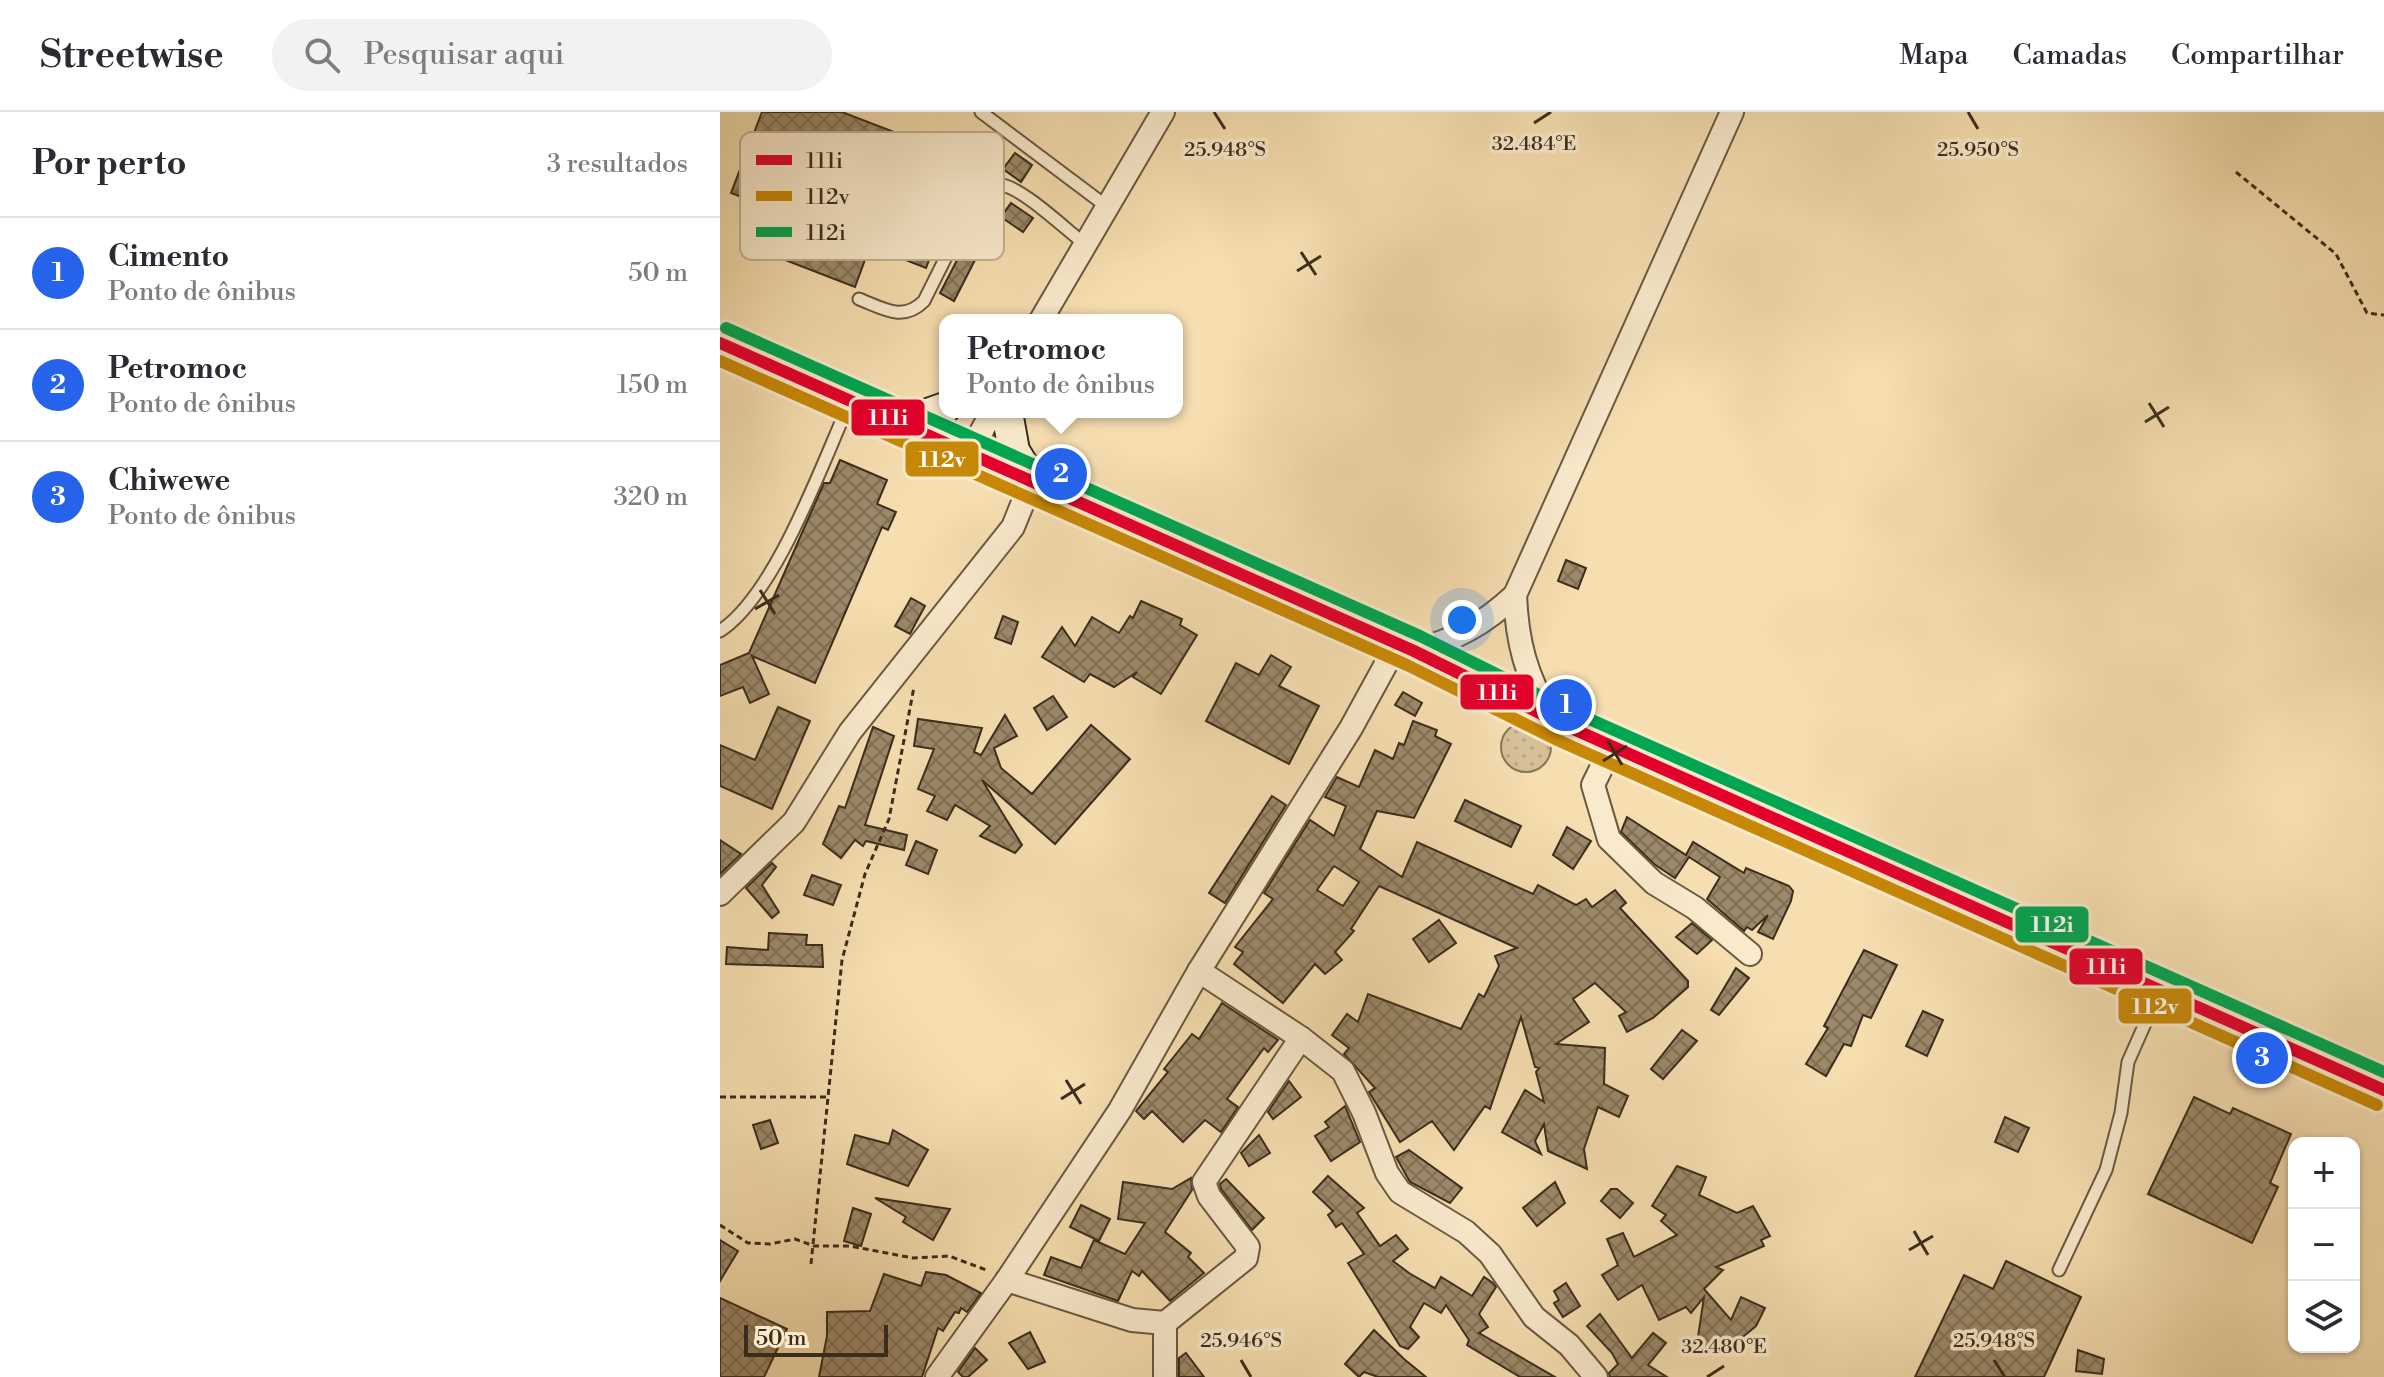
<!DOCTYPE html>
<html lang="pt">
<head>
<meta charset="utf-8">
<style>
  :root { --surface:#fff; --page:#f2f2f3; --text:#2b2b33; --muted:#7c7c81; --line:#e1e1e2; --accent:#2563eb }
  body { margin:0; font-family:"Libre Bodoni",serif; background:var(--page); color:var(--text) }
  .controls { position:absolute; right:24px; bottom:24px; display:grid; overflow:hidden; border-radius:16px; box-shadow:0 2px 6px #0004 }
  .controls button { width:72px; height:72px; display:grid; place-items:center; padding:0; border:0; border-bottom:2px solid var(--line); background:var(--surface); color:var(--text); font:40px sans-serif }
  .scale { position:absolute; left:24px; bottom:20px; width:144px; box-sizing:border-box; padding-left:8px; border:4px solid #3b2d1c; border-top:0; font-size:22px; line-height:28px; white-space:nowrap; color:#3b2d1c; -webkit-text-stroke:6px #f9eacc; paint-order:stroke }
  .you { position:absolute; left:742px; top:508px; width:28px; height:28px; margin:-20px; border:6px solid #fff; border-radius:50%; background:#1a73e8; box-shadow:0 0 0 12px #1a73e833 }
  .badge { display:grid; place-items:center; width:52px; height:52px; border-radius:50%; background:var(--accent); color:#fff; font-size:26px; font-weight:700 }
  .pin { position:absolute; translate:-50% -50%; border:4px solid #fff; box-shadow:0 2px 8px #0006 }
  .popup { position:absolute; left:219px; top:202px; width:244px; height:104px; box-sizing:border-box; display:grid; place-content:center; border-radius:16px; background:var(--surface); filter:drop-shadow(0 2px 6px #0005); font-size:26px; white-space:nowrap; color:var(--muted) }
  .popup b { font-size:30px; color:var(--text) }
  .popup::after { content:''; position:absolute; left:50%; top:100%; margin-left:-16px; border:16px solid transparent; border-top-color:var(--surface) }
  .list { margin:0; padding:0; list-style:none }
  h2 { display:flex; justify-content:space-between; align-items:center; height:104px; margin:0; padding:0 32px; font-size:34px }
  h2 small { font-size:26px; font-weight:400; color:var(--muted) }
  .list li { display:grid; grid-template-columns:52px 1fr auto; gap:24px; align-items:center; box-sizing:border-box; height:112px; padding:0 32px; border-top:2px solid var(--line) }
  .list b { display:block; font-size:30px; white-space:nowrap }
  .list p { margin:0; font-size:26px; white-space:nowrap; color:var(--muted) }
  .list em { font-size:26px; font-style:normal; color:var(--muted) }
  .icon { flex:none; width:44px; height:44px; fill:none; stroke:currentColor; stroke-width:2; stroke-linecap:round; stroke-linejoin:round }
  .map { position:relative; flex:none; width:1664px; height:1265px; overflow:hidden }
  header { display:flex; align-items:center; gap:48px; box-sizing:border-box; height:112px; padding:0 40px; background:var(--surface); border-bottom:2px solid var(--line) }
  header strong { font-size:38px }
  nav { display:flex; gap:44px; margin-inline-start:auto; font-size:28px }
  .search { width:560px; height:72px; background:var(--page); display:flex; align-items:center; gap:20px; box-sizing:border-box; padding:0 28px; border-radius:44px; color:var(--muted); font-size:30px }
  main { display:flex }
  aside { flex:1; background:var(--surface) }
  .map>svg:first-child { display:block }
  .grass { fill:url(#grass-dots); stroke:#88765a; stroke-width:2 }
  .building { fill:url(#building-cross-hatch); stroke:#3b2d1c; stroke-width:2; fill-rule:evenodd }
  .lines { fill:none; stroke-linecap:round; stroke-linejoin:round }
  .service-casing { stroke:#6a5941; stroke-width:15 }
  .minor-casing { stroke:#6a5941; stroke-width:26 }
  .secondary-casing { stroke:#3b2d1c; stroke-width:34 }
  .path { stroke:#3b2d1c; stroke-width:3; stroke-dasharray:6 4; stroke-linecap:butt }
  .service { stroke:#f9eacc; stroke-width:11 }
  .minor { stroke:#f9eacc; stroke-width:22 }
  .secondary { stroke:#f9eacc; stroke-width:30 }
  .bus-1-casing { stroke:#f9eacc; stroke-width:18 }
  .bus-2-casing { stroke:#f9eacc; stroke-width:18 }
  .bus-3-casing { stroke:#f9eacc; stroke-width:18 }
  .bus-1 { stroke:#e4002b; stroke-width:12 }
  .bus-2 { stroke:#c88807; stroke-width:12 }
  .bus-3 { stroke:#00a651; stroke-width:12 }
  .ticks { fill:none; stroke:#3b2d1c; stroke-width:3 }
  .key { fill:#f9eacc; stroke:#c0b197; stroke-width:2 }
  .key-label { font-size:22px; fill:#3b2d1c }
  .ticks-label { font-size:20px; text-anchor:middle; fill:#3b2d1c; stroke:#f9eacc; stroke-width:7; stroke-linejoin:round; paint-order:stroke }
  .line-badge { stroke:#f9eacc; stroke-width:3 }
  .badge-label { font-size:22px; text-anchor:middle; font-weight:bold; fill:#fff }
</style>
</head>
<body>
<header>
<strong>Streetwise</strong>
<div class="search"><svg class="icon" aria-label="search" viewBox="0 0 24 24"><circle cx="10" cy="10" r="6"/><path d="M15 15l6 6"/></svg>Pesquisar aqui</div>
<nav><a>Mapa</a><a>Camadas</a><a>Compartilhar</a></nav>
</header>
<main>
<aside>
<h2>Por perto<small>3 resultados</small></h2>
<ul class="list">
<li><span class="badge">1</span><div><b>Cimento</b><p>Ponto de ônibus</p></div><em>50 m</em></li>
<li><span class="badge">2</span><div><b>Petromoc</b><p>Ponto de ônibus</p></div><em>150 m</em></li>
<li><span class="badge">3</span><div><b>Chiwewe</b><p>Ponto de ônibus</p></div><em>320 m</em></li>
</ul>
</aside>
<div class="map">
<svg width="1664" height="1265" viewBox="0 0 1664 1265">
  <defs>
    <pattern id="grass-dots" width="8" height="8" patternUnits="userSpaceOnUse" patternTransform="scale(2)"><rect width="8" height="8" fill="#d6c097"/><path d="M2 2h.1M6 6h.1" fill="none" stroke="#b9a582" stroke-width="1.8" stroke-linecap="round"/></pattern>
    <pattern id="building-cross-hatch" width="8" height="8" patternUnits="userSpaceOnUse" patternTransform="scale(2)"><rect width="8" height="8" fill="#9c8969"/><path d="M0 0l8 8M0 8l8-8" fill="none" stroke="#807056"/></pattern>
  </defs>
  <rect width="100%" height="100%" fill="#f6deb0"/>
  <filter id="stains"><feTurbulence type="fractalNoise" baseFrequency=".0025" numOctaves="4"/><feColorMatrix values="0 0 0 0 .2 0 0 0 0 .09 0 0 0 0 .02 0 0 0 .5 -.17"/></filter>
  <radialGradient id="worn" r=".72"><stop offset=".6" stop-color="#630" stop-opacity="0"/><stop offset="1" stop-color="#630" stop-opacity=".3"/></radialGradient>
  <circle class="grass" cx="806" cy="635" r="25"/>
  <g class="building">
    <path d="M42,0h80l125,48 -41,108 -56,-22 -15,41 -101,-39 15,-40 -38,-15z"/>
    <path d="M295,41l17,12 -11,17 -18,-13z"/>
    <path d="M291,91l22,15 -10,14 -22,-15z"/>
    <path d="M264,96l14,7 -44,86 -14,-8z"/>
    <path d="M120,348l47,20 -10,24 19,8 -8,18 -6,-3 -67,156 -63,-27 17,38 -19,9 -7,-16 -23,9v-31l29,-12 75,-170h6z"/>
    <path d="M846,448l20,8 -8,21 -20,-8z"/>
    <path d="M191,486l14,8 -15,28 -15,-8z"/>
    <path d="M421,489l41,18 -2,6 17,10 -36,59 -28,-17 4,-5 -23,15 -24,-13 -6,8 -42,-25 20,-30 13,19 17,-29 27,16 11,-17 3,2z"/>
    <path d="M283,504l15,6 -7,22 -16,-6z"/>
    <path d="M551,543l20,12 -12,19 40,20 -30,58 -83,-43 30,-58 23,12z"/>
    <path d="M683,580l19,11 -7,13 -20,-11z"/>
    <path d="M333,584l14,21 -20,13 -13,-22z"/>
    <path d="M58,595l32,14 -38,88 -52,-23v-41l35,15z"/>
    <path d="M285,603l12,21 -23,12 7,20 31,26 59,-69 39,34 -75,85 -73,-64 40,65 -7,8 -35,-17 10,-10 -35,-21 -8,15 -20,-9 8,-15 -17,-7 16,-40 -20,-3 4,-27 64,9 -8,24 7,3z"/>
    <path d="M693,609l24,9 -2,6 16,8 -37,74 -37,-7 -17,38 42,28 15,-35 116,52 5,-9 38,20 10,-6 6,8 23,-17 11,13 -6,5 68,73v6l-35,31 -26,14 -8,-16 7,-4 -31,-29 -22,16 16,23 -33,22 49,4 -1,36 24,12 -9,21 -21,-10 -14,42 3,20 -39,-18 -4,-27 -9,17 6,13 -39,-22 23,-42 19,12 -8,-30 3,-4 -4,-1 -14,-50 -31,92 -5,-3 -31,44 -22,-29 -32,21 -31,-50 6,-4 -31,-34 5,-6 -17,-13 15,-21 11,8 10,-28 93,35 18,-35 5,3 15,-31 -4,-10 22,-8 -138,-62 -28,43 3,2 -19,21 7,8 -17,14 -10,-10 -32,39 -49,-39 9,-12 -8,-5 38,-48 -9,-6 46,-73 24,16 12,-30 -21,-9 12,-20 22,10 16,-37 18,9 6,-16 5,2zM614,754l25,16 -16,24 -26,-16z"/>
    <path d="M153,615l21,9 -29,89 42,10 -3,15 -38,-9 -3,5 -8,-6 -14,18 -18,-14 16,-38 6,2z"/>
    <path d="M552,684l14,9 -61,98 -16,-10z"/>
    <path d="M745,688l56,26 -10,21 -56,-26z"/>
    <path d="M907,705l59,38 7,-13 51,31 2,-5 43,18 4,5 -2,10 -18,38 -15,-7 10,-17 -16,15 -5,-3 -3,4 -37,-32 13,-22 -31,-20 -14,21 -21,-14 -33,-32z"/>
    <path d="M847,715l24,14 -18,28 -20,-14z"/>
    <path d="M0,728l21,14 -21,20z"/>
    <path d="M196,729l21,9 -9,24 -22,-9z"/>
    <path d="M52,751l4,4 -14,18 17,27 -7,6 -26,-30z"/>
    <path d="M92,763l29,10 -8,20 -29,-10z"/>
    <path d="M719,808l17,23 -27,19 -16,-23z"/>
    <path d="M972,811l20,17 -15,14 -21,-17z"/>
    <path d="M49,821l38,2 -1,10h16l1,22 -97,-3 1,-17 41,3z"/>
    <path d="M1144,838l33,15 -26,53 -8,-3 -12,31 -7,-2 -18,32 -20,-12 22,-36 -4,-2z"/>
    <path d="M1016,856l13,10 -30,37 -8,-5z"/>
    <path d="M502,891l56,37 -10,12 -4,-4 -37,51 11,8 -17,25 -16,-12 -22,22 -31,-31 -8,8 -8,-8 32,-39 -4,-3 28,-35 7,5z"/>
    <path d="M1203,899l20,9 -16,36 -21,-10z"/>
    <path d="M962,918l15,11 -34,38 -12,-10z"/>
    <path d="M569,969l12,16 -28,22 -5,-7z"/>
    <path d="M1474,985l36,17 3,-6 58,26 -21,49 8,4 -26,56 -104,-49z"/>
    <path d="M625,994l15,36 -29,19 -16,-25 14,-9 -4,-5z"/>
    <path d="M1285,1005l24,11 -11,24 -23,-10z"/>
    <path d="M50,1008l8,23 -17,6 -8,-24z"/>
    <path d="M173,1018l35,20 -20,36 -61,-22 8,-29 34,9z"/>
    <path d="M539,1023l11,18 -21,13 -8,-13z"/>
    <path d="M689,1038l53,38 -12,15 -40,-21 -14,-25z"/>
    <path d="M957,1054l29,11 -7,18 38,18 16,-7 17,30 -9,4 3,6 -48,21 7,3 -19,19 27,31 10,-23 24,11 -9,18 -34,28 -26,-4 8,-53 -13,16 -5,-6 -27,13 -17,-35 -24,15 -16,-25 16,-10 -11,-26 16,-6 11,24 43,-22 -16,-14 5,-6 -14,-9z"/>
    <path d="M608,1064l36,32 -7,5 23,33 16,-11 12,14 -15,12 16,12 26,15 6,-11 31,19 12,-19 9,6 3,4 -17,27 9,13 -9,6 76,44h-35l-53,-32 2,-5 -23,-35 -5,8 -17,-10 -14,24 9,10 -11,12 -8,-3 -52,-83 16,-9 -22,-31 -6,4 -8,-12 5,-4 -20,-19z"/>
    <path d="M471,1066l1,12 -27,42 26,21 -3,4 16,16 -34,28 -28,-30 -3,5 -7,-5 -14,30 -74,-26 7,-18 30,11 13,-28 31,14 20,-31 -27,-4 5,-37 49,7z"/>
    <path d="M506,1067l38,39 -12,12 -31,-41 -1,-5z"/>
    <path d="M835,1070l10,21 -28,23 -14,-18z"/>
    <path d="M891,1077h6l16,14 -13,15 -19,-17z"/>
    <path d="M155,1086l75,11 -17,31 -30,-18 3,-5z"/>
    <path d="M361,1093l29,14 -11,22 -29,-14z"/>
    <path d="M133,1096l18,6 -10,32 -17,-5z"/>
    <path d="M0,1128l18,11 -18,30z"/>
    <path d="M1286,1149l75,36 -37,80h-129l49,-102 29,14z"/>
    <path d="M206,1160l20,3 35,18 -14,19 -6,-4 -2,5 -4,-1 -12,19 -5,-3 -16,49h-103l8,-41v-24l43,-1 14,-37 37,12z"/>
    <path d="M846,1171l14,23 -17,11 -9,-14 5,-3 -5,-9z"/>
    <path d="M0,1186l67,31 -23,48h-44z"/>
    <path d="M880,1202l32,44 21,-25 13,10 -18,22 19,12h-57l-1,-4 9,-9 -6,-11 -25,-27z"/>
    <path d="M654,1218l30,29 22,18h-48l-14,-5 -5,5 -14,-13z"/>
    <path d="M310,1220l15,30 -17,7 -19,-26z"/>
    <path d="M255,1236l12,12 -19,17h-5l-5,-5z"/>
    <path d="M1358,1238l26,9 -2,15 -26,-3z"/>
    <path d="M466,1241l18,24h-25v-19z"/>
  </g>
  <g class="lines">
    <g class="service-casing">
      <g id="service">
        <path d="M261,0l125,94"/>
        <path d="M139,187c25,10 44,23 65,2l54,-108c8,-5 14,-10 24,-8 22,4 63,44 83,59"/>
        <path d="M0,519c56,-37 101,-165 129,-227"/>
        <path d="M1339,1158l47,-100 15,-57 7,-51 31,-70"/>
      </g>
    </g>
    <g class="minor-casing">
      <g id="minor">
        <path d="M321,208l122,-208"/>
        <path d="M250,341l22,-41"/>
        <path d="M795,483c2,47 11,81 35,121"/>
        <path d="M694,539c41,-11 70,-27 101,-56l217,-483"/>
        <path d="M892,634l-19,39 16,54 45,44 41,25 55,46"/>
        <path d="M0,782l74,-72 56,-90 163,-205 19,-47"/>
        <path d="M479,859l102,67 42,33 21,42 23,60 13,19 66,40 24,22 44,63 35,28 27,32"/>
        <path d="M287,1168l125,40 33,3v54"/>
        <path d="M445,1211l81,-65 2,-11 -39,-51 -5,-14 97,-144"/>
        <path d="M217,1265l70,-97 113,-170 79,-139 152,-243 46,-84"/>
      </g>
    </g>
    <g class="secondary-casing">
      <g id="secondary">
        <path d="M0,231l694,308 148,73 822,366"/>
        <path d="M287,300l7,39 18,29"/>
        <path d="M170,307l27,-1 28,-10"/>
      </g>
    </g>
    <g class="path">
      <path d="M1516,60l100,82 31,59 17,2"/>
      <path d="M0,985h106"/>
      <path d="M0,1113l28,18 22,1 25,-5 19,7h36l63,12 36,-2 40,15"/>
      <path d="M91,1152l31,-304 23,-86 24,-55 25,-132"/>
    </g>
    <use href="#service" class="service"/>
    <use href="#minor" class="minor"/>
    <use href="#secondary" class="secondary"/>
    <g class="bus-1-casing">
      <path id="bus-1" d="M0,231l694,308 148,73 822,366"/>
    </g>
    <g class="bus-2-casing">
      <path id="bus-2" d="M0,249l687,304 148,74 822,366"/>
    </g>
    <g class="bus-3-casing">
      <path id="bus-3" d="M6,216l694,308 149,74 815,362"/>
    </g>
    <use href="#bus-1" class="bus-1"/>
    <use href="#bus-2" class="bus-2"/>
    <use href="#bus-3" class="bus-3"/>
  </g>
  <path class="ticks" d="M494,0l11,17M1248,0l10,17M814,11l17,-11M581,140l15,23M577,159l24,-15M1429,291l15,24M1425,310l24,-15M40,478l15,24M35,497l24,-14M888,629l14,24M883,649l24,-15M346,968l15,24M341,987l24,-15M1194,1119l14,24M1189,1138l24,-14M521,1248l10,17M1274,1248l11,17M987,1265l17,-11"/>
  <rect x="20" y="20" width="264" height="128" rx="12" class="key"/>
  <rect x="36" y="43" width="36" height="10" fill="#e4002b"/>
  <rect x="36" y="79" width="36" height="10" fill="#c88807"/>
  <rect x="36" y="115" width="36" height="10" fill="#00a651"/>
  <g class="key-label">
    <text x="86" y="56">111i</text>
    <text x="86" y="92">112v</text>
    <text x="86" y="128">112i</text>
  </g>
  <g class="ticks-label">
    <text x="814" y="38">32.484°E</text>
    <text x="505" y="44">25.948°S</text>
    <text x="1258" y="44">25.950°S</text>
    <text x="521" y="1235">25.946°S</text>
    <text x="1274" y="1235">25.948°S</text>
    <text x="1004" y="1241">32.480°E</text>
  </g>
  <g class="line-badge">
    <rect x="130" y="286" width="76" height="39" rx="8" fill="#e4002b"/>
    <rect x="184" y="328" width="76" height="38" rx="8" fill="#c88807"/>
    <rect x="739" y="561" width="76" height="38" rx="8" fill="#e4002b"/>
    <rect x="1294" y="793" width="76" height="39" rx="8" fill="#00a651"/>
    <rect x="1348" y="835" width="76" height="39" rx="8" fill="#e4002b"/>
    <rect x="1397" y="875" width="76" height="38" rx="8" fill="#c88807"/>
  </g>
  <g class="badge-label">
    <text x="168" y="313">111i</text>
    <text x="222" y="355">112v</text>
    <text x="777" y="588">111i</text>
    <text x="1332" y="820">112i</text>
    <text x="1386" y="862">111i</text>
    <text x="1435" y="902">112v</text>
  </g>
  <rect width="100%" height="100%" filter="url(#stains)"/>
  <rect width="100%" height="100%" fill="url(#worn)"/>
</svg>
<div class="controls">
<button>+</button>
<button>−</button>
<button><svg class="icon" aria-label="layers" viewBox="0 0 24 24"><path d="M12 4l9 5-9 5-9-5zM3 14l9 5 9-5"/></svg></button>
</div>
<div class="scale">50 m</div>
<div class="you"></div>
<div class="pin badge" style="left:846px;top:593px">1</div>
<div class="pin badge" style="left:341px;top:362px">2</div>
<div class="popup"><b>Petromoc</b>Ponto de ônibus</div>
<div class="pin badge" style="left:1542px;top:946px">3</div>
</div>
</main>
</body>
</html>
